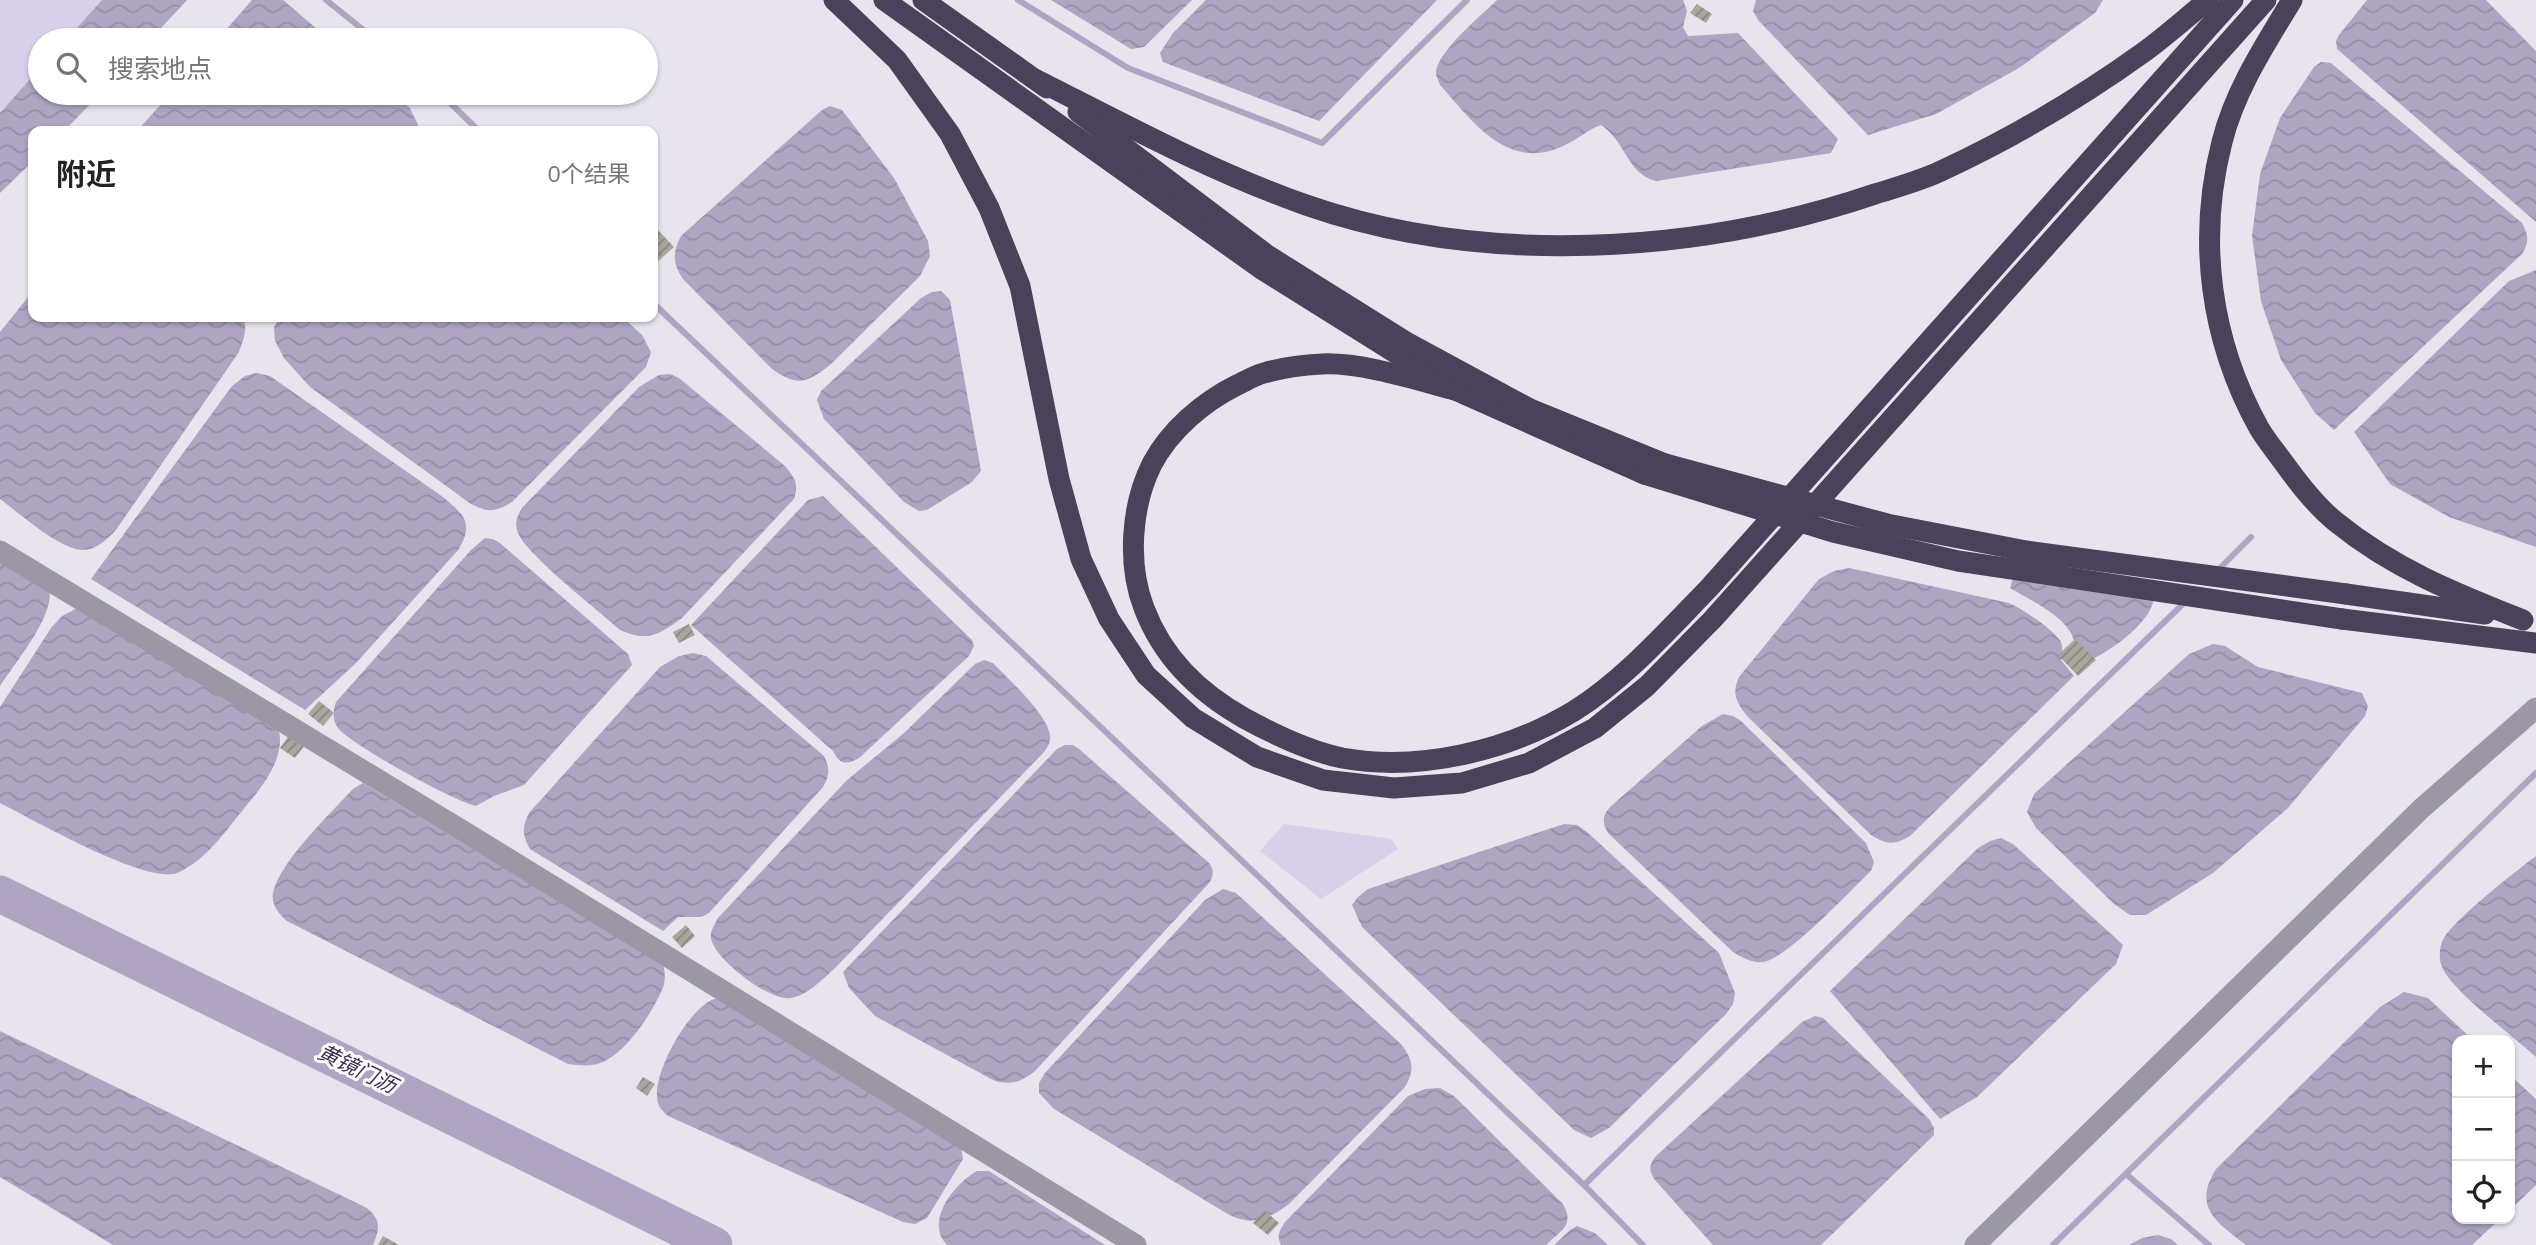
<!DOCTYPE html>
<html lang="zh">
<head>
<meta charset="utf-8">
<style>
  :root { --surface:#fff; --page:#f2f2f2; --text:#222; --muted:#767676; --line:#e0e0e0 }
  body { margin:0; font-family:"IBM Plex Sans","Noto Sans SC",sans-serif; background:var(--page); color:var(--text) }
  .controls { position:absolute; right:21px; bottom:21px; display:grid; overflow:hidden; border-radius:14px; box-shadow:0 2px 5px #0004 }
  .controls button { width:63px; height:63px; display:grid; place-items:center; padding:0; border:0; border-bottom:2px solid var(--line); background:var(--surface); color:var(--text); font:35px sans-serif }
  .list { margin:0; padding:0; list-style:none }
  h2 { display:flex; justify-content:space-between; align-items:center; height:91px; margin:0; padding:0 28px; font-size:30px }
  h2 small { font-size:23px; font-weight:400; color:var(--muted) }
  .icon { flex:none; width:38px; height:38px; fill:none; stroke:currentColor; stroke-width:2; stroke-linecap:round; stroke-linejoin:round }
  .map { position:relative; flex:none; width:2536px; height:1245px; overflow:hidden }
  .search { position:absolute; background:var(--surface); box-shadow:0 2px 5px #0004; left:28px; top:28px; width:630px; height:77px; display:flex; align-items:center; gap:18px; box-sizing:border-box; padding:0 24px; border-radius:38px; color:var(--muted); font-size:26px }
  .panel { position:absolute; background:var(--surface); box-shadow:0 2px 5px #0004; left:28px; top:126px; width:630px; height:196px; border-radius:14px }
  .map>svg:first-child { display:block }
  .green { fill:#d9d0ec }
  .water { fill:url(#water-waves) }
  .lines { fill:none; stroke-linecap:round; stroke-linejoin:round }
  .stream { stroke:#afa5c3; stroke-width:6 }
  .river { stroke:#afa5c3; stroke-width:37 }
  .building { fill:url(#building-hatch) }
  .minor { stroke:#9c97a5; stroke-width:21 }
  .highway { stroke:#4a415a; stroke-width:21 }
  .highway-bridge { stroke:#4a415a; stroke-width:21 }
  .labels { text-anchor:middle; stroke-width:6; stroke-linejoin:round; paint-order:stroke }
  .water-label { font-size:21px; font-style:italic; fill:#3d2d57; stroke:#fff }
</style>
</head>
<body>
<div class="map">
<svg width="2536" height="1245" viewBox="0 0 2536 1245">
  <defs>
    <pattern id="water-waves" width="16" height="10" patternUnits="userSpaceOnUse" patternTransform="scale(1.75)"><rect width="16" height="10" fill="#afa5c3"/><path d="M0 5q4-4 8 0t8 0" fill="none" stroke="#958da6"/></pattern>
    <pattern id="building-hatch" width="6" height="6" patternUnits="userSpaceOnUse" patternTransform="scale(1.75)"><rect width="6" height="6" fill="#aba59e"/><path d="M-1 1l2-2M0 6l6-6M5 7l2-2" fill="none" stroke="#8a857f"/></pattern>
  </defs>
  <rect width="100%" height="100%" fill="#e7e4ed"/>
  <g class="green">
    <path d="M0,0h102l-36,40h-26v28l-40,45z"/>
    <path d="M1284,824l107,15 7,10 -77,50 -61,-48z"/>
  </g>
  <g class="water">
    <path d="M102,0h85l-37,40h-84z"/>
    <path d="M252,0h31l47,40h-113z"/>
    <path d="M1051,0h141l-48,47 -13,2z"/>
    <path d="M1206,0h231l-118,121 -156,-59 -3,-9 13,-20z"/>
    <path d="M1497,0h186l4,11 -4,16 5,9 50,-3 100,106 -7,14 -175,28c-30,-8 -30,-40 -55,-56 -14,5 -24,15 -38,21 -55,26 -90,-24 -123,-61 0,-1 -4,-9 -4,-11 -1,-21 46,-59 61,-74z"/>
    <path d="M1756,0h347l-8,13 -76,55 -83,46 -68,21 -110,-115 -5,-9z"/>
    <path d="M2367,0h119l50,51v171l-199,-173 -1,-8 3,-6z"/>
    <path d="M2321,62l10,1 191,160c7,13 7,19 0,31l-188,176 -19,-17 -34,-53 -20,-59 -9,-65 8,-62 20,-56 34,-51z"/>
    <path d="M40,68v25h61l-37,38h-31v30l-33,32v-80z"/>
    <path d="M171,93h221l18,15 11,23h-284z"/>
    <path d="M830,106l12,4 52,68 34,63 2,15 -10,20 -90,89c-23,18 -33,22 -58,4l-89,-90c-10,-15 -11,-26 -2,-43l141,-126z"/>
    <path d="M2536,270v277l-87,-30 -59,-33 -36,-52 155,-151z"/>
    <path d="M33,291v26h209c7,11 1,23 -3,35l-123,178c-9,9 -18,19 -32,20 -23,1 -65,-37 -84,-51v-167z"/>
    <path d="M941,291l9,9 31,171 -9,11 -45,28 -8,1 -15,-9 -80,-83 -7,-19 4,-9 100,-93 11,-6z"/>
    <path d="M280,317h342l20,18 9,17 -5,15 -134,135c-16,10 -24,11 -41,2l-161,-117 -26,-29 -9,-17 -1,-14z"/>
    <path d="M256,373l14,3 173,121c21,18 31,25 16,52l-103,114 -51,47 -214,-131 141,-193 13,-10z"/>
    <path d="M670,374l9,4 106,88c10,12 14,18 9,33l-112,119c-23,17 -35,24 -62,12 -21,-19 -94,-76 -102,-97 -4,-10 -1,-17 4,-25l117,-121 20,-12z"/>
    <path d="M823,496l149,144 2,6 -5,10 -110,102c-13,7 -19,7 -26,-7l-142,-126 117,-125z"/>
    <path d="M485,538l8,1 7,4 128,111 4,11 -108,120 -30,11 -18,10c-23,-5 -126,-62 -138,-78 -6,-9 -5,-17 -2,-26l135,-152z"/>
    <path d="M0,555l50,35c2,30 -34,71 -50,96z"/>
    <path d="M2017,565l142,21c-3,8 -6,18 -10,26 -14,22 -40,39 -62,50 -17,-13 -9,-19 -18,-32 -12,-18 -41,-31 -59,-42z"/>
    <path d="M1849,568l160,35c15,7 39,23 50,36 5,6 3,14 2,21l13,16 -164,160c-16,9 -23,9 -39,-1l-122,-117c-12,-14 -18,-24 -10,-41l80,-98 15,-8z"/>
    <path d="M83,605l196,126c6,27 -16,55 -33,75 -19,23 -40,55 -69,67 -30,12 -145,-54 -177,-70v-96l51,-79 11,-12z"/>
    <path d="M2213,644l12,2 33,21 104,26 6,13 -3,10 -77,92 -75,65 -67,42h-16l-16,-11 -78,-76 -9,-16 7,-18 155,-140z"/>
    <path d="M693,653l13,3 118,100c6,13 6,19 -1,31l-114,126 -8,4h-23l-15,14 -133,-82c-8,-14 -8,-22 -1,-36l131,-146 19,-11z"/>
    <path d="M984,660l9,3c14,15 61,57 57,77 0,3 -4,9 -5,11l-209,216c-12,11 -28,28 -45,31 -21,4 -77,-39 -80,-60 -1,-7 4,-14 7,-20l128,-137 58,-48 71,-69z"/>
    <path d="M1723,714l10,2 8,5 125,122 8,19 -3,9c-20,19 -84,88 -108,91 -12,1 -20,-4 -30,-10l-125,-119c-6,-11 -6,-17 2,-26l92,-81z"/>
    <path d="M1065,745h8l6,4 130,114c5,7 5,11 1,19l-176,190c-14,10 -22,13 -39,9l-120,-65 -26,-28 -6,-16 214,-223z"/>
    <path d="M363,783l300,180c2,9 3,18 -1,27 -10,23 -37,65 -62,73 -11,4 -21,2 -32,1l-281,-143c-8,-7 -16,-16 -14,-28 7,-32 58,-80 80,-104z"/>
    <path d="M1564,824l13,1 10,7 132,121 16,40 -2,11 -7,10 -117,114 -18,10 -17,-8 -212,-203 -10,-22 6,-8 10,-8z"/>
    <path d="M2001,838l12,6 110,101 -7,19 -139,133 -37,22 -110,-128 148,-143 12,-7z"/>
    <path d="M2536,856v201c-22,-20 -82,-65 -93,-88 -5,-9 -4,-23 1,-31 10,-18 73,-68 92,-82z"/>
    <path d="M1223,889l13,4 165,151c12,16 14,25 4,43l-116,117c-22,16 -38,23 -63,9l-172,-104 -15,-16v-10l6,-10 160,-173z"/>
    <path d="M2404,992l24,6 45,42h-16v179h43l-28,26h-226c-29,-23 -54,-37 -30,-76l164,-162z"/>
    <path d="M714,999l11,1 236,147 2,12 -36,59 -12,6 -12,-2 -235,-106c-4,-4 -9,-8 -10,-13 -8,-28 31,-95 56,-104z"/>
    <path d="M1815,1016l8,2 106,101 5,9v7l-113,110h-108l-59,-66c-5,-9 -5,-13 1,-22l147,-135z"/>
    <path d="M0,1031l367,177c14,12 13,20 6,37h-260l-113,-68z"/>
    <path d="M2510,1075l26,24v86l-26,25z"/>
    <path d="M1440,1088l14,8 109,108c12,22 -2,26 -17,41h-265c-5,-9 -1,-15 4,-23l123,-126 17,-7z"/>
    <path d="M977,1171h12l116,74h-158c-23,-24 7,-61 30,-74z"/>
    <path d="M1577,1226l18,7 13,12h-54l16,-15z"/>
    <path d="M2158,1235l13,4 7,6h-49l13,-7z"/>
  </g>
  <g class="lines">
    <g class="stream">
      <path d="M326,0l50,40"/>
      <path d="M1018,0l110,68 194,75 145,-143"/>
      <path d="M440,93l39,38"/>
      <path d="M653,303l931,882 59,60"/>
      <path d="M2216,572l35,-35"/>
      <path d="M2126,1174l83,71"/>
      <path d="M1584,1185l601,-583"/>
      <path d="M2053,1245l483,-472"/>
    </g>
    <path class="river" d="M0,894l714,351"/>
  </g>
  <g class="building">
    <path d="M1697,4l15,10 -6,9 -16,-10z"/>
    <path d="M657,229l17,18 -19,17 -2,-3v-28z"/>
    <path d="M689,624l6,11 -16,8 -6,-11z"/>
    <path d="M2075,639l21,21 -18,16 -20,-21z"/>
    <path d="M319,701l15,12 -11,13 -15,-12z"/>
    <path d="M290,734l15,11 -10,13 -15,-10z"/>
    <path d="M686,925l9,11 -13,12 -10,-11z"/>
    <path d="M643,1077l12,7 -8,12 -11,-8z"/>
    <path d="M1264,1210l15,13 -11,12 -15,-12z"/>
    <path d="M383,1236l16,9h-21z"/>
  </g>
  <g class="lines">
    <g class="minor">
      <path d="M0,551l473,286 663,408"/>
      <path d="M1975,1245l447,-437 114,-100"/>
    </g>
    <g class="highway">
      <path d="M834,0l63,60 53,74 39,74 31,78 39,193 22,80 28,60 37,56 47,43 64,39 66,23 71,8 68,-5 67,-20 66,-35 52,-42 66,-67 553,-619"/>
      <path d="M884,0l376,268 195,122 189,84"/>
      <path d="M923,0l124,88"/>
      <path d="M2292,0c-27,45 -57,90 -70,142 -25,97 -12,198 37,286 7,12 17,24 25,35 15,21 32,43 52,59 58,47 119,71 187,98"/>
      <path d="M1035,79c89,45 177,93 271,126 178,62 392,49 569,-11 22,-7 45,-13 66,-23 71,-33 139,-73 203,-119 22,-16 43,-35 64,-52"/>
      <path d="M1078,112l189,143 139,87 124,67 135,55"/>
      <path d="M1455,390c-38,-10 -95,-28 -133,-26 -18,1 -41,4 -58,9 -9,2 -18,8 -27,12 -34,17 -67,45 -85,79 -21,42 -25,100 -8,144 19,50 54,84 100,110 31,17 64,33 98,40 77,14 166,-7 232,-47 50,-31 94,-81 135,-123l524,-588"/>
      <path d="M2346,594l139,20"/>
      <path d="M2342,619l194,24"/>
    </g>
    <g class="highway-bridge">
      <path d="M1665,464l222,60 139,27 320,43"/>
      <path d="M1644,474l189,58 125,29 384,58"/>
    </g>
  </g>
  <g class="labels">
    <g class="water-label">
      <text transform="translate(357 1069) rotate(26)" y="7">黄镜门沥</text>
    </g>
  </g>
</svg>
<div class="controls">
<button>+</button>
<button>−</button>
<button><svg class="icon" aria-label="locate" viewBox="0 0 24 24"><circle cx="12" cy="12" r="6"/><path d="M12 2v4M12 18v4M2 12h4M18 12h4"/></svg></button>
</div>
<div class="search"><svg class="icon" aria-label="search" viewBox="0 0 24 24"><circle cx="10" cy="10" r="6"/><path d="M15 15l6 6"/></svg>搜索地点</div>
<section class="panel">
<h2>附近<small>0个结果</small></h2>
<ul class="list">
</ul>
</section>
</div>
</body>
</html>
